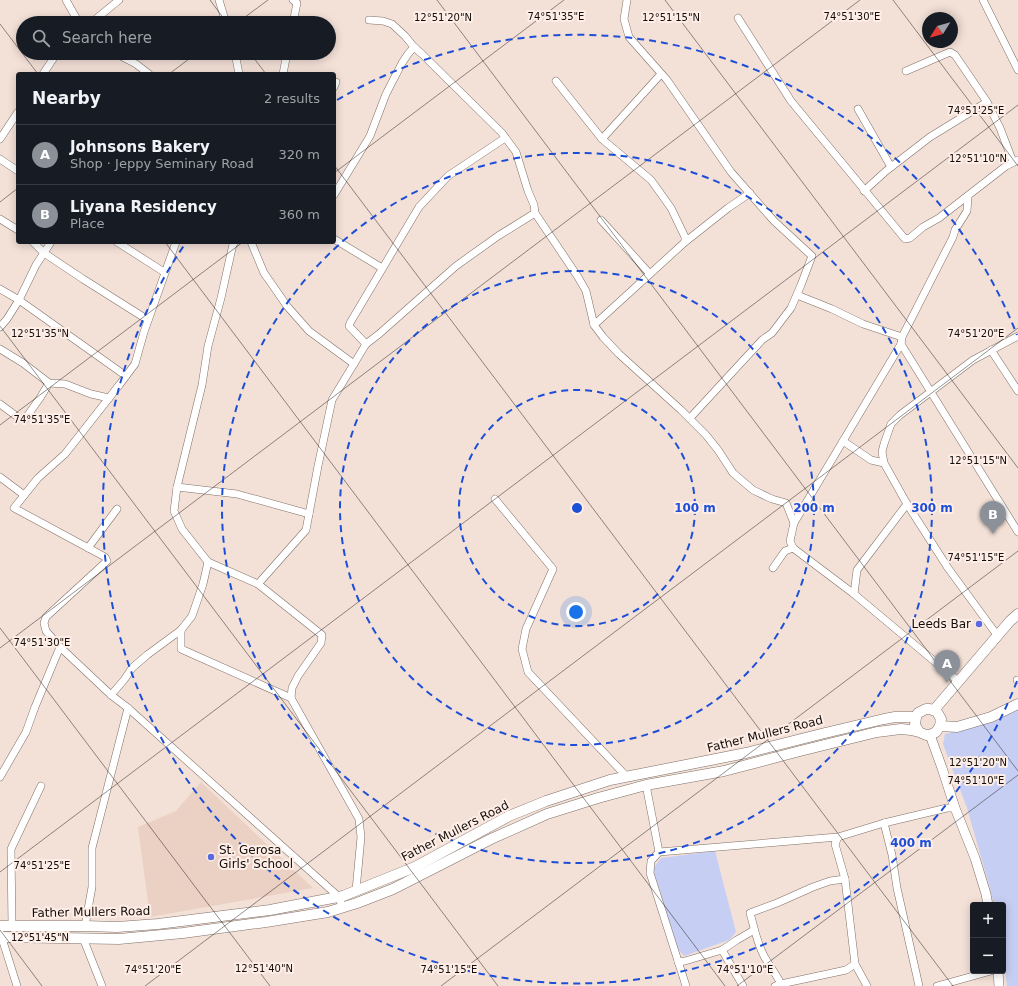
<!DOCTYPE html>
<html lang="en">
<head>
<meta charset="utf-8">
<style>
  :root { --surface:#171b24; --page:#242831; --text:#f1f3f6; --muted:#9ea1a6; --line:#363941; --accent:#8c9099 }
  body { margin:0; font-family:"DejaVu Sans",sans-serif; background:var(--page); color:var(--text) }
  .controls { position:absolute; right:12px; bottom:12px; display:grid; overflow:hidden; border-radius:4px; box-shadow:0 2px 10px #0003 }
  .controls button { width:36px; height:36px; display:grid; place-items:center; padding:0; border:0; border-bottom:1px solid var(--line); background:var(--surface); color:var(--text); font:20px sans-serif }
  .compass { position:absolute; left:922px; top:12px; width:36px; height:36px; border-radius:50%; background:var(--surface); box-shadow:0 2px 10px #0003; rotate:233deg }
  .you { position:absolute; left:576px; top:612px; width:14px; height:14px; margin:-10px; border:3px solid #fff; border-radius:50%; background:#1a73e8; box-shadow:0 0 0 6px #1a73e833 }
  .badge { display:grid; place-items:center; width:26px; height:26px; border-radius:50%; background:var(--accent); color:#fff; font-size:13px; font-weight:700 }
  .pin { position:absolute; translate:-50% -33px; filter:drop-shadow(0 1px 2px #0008) }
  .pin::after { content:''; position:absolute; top:21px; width:14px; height:12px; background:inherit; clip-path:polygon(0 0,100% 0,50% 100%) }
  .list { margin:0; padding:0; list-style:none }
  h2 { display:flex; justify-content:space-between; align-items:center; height:52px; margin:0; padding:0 16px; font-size:17px }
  h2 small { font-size:13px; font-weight:400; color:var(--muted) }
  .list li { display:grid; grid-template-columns:26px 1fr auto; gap:12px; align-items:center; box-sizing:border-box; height:60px; padding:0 16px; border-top:1px solid var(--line) }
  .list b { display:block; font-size:15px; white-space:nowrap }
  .list p { margin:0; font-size:13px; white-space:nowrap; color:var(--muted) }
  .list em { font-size:13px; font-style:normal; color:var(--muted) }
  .icon { flex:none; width:22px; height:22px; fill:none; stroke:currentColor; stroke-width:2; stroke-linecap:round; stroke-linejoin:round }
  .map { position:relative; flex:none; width:1018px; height:986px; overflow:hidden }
  .search { position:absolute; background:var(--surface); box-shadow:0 2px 10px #0003; left:16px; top:16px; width:320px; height:44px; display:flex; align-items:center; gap:10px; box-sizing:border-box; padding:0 14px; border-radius:22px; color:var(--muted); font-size:15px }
  .panel { position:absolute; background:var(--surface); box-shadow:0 2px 10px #0003; left:16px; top:72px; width:320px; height:172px; border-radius:4px }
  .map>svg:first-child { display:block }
  .built { fill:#ebd1c4 }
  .green { fill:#c6cff3 }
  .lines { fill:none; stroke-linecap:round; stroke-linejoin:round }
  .minor-casing { stroke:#807067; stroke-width:8 }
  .tertiary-casing { stroke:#807067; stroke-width:10 }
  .secondary-casing { stroke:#807067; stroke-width:11 }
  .minor { stroke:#fff; stroke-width:7 }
  .tertiary { stroke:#fff; stroke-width:9 }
  .secondary { stroke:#fff; stroke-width:10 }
  .ticks { fill:none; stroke:#120d09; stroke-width:1; stroke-opacity:0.45 }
  .ring { fill:none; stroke:#1d4ed8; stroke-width:2; stroke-dasharray:7 5 }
  .poi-dot { fill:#5969e0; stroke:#feeee7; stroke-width:1.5 }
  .labels { text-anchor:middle; stroke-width:4; stroke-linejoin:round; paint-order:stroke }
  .poi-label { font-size:12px; fill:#120d09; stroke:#feeee7; text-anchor:end }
  .street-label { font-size:12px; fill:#120d09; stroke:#feeee7 }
  .ticks-label { font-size:10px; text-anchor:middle; fill:#120d09; stroke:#feeee7; stroke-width:4; stroke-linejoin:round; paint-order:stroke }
  .centre { fill:#1d4ed8; stroke:#feeee7; stroke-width:2 }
  .ring-label { font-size:12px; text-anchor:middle; font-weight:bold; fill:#1d4ed8; stroke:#feeee7; stroke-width:4; stroke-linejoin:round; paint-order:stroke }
</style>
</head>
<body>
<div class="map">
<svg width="1018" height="986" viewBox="0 0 1018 986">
  <rect width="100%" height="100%" fill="#f3e0d7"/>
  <path class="built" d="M201,782l112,106 -163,29 -12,-90 38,-16z"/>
  <g class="green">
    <path d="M1018,709v277h-11l-4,-30v-51h-9l-5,-20 -22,-77 -24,-64 2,-10 54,-15z"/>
    <path d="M715,851l21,81 -4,5 -3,3 -45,16 -6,-7 -25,-80 8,-11z"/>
  </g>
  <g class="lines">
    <g class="minor-casing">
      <g id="minor">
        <path d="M66,0l13,23"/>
        <path d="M219,0l7,23"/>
        <path d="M293,0l4,3 -4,20"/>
        <path d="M627,0l-3,19 5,18 38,43 64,92 43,49 38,35 -11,29 -10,23 -19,25 -10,7 -72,78"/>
        <path d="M983,0l35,70"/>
        <path d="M738,18l53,83 114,138 5,-1 13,-11 16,-9 67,-52 12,-6"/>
        <path d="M369,20l14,1 9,3 13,12 9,11 8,7 80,79 14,19 12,39 6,14 1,8 43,64 8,14 8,34 9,12 16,17 62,56 25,25 12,15 15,23 20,17 19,9 14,4 8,20"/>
        <path d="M91,23l28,-23"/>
        <path d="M115,53l21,11 13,10"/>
        <path d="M235,53l4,21"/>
        <path d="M906,71l44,-19 5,3 32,47 13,26 13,34"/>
        <path d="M43,74l14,-21"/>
        <path d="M283,74l4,-21"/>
        <path d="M556,81l46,58 49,41 20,28 14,29v5l-91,83"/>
        <path d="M334,87l2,-5"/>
        <path d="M858,109l33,58"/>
        <path d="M0,139l18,-27"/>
        <path d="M602,139l59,-65"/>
        <path d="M0,159l18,12"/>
        <path d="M864,191l22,-20 44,-34 57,-35"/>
        <path d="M334,195l36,-59 16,-42 16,-31 6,-9 6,-7"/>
        <path d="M0,219l18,11"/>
        <path d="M601,220l49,54"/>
        <path d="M334,239l48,29"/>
        <path d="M33,242l11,11 39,26 65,41"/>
        <path d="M117,242l47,30"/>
        <path d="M251,242l13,31 23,33 22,25 45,33"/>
        <path d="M685,242l43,-34 22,-15"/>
        <path d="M0,289l19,11 107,76"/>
        <path d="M797,295l35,14 31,15 39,13"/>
        <path d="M0,327l7,-8 12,-19 17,-35 15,-23"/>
        <path d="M366,344l-17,-18 1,-3 69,-116 29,-31 57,-38"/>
        <path d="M901,344l117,188"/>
        <path d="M0,349l23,14 26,20 16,1 26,10 18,4"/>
        <path d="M991,350l27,41"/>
        <path d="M0,404l19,14 6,1 15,-21 9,-15"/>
        <path d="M843,441l58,-97 1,-7 51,-100 2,-7 12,-19 1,-15"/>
        <path d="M884,463l-13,-3 -28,-19 -49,82 -4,18 3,7 61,46 104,87"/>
        <path d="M0,477l24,18"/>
        <path d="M177,487l60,7 72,20"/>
        <path d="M495,499l58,70 -27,60 -4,20 6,23 99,105"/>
        <path d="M88,548l29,-39"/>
        <path d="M208,562l50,22"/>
        <path d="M773,568l12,-17 8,-3"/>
        <path d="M854,594l3,-24 50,-66"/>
        <path d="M181,630v19l110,49"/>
        <path d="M997,635l-49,-67 -41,-64 -23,-41 -2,-11 2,-8 7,-20 9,-9 73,-55 45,-24"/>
        <path d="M60,647l51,48 17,13 211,189 3,10"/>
        <path d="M1017,680h1"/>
        <path d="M111,695l13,-15 8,-12 15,-13 34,-25 11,-14 11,-32 5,-22 -26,-33 -8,-18 3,-24 25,-102 6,-39 13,-48 12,-54 2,-2"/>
        <path d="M0,777l26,-45 9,-25 25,-60 -14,-16 -2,-8 2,-6 61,-56 -2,-4 -91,-49 24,-30 27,-24 55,-70 15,-20 9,-32 32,-90"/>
        <path d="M646,785l13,67"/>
        <path d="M884,823l8,32 5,33 22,98"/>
        <path d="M356,890l5,-53 -2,-18 -68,-121 1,-10 6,-12 23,-33 1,-8 -64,-51 48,-54 12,-64 14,-66 34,-56 13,-10 77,-68 42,-30 37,-23"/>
        <path d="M12,926l-1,-77 30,-63"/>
        <path d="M85,926l7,-39v-39l36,-140"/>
        <path d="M0,932l17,54"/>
        <path d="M83,938l19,48"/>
        <path d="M722,950l21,36"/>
        <path d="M678,962l7,-1 37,-11 15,-10 17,-10"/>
        <path d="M855,964l12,22"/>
        <path d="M781,984c-5,-10 -12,-19 -17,-28 -7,-13 -10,-29 -14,-43l27,-10 36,-16 17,-6 15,-2"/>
        <path d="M686,986l-36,-113 1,-12 8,-9 179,-15"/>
        <path d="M775,986l6,-2 65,-14 9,-6 -10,-85 -10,-35 3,-7 46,-14 63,-15h8"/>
        <path d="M937,986l54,-15"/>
      </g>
    </g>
    <g class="tertiary-casing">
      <g id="tertiary">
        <path d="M930,735l12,33 13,40 20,50 11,36 2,11"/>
        <path d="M998,971l1,15"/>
      </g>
    </g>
    <g class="secondary-casing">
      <g id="secondary">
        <path d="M934,710l76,-89 8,-7"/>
        <path d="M940,726l17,1 34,-10 27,-13"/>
        <path d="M0,926h85l32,1 41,-3 112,-14 73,-14 72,-29 94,-51 37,-15 64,-21 136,-27 79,-20 59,-14 11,-2h21"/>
        <path d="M0,937l119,2 64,-6 83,-11 62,-10 29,-9 36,-14 98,-50 56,-25 51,-16 48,-13 78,-14 76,-20 77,-19 24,-3 10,1 8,2 7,3h4l6,-3 4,-6 1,-7 -4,-7 -7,-3h-4l-8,4 -2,4 -1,8 4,7"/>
      </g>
    </g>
    <use href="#minor" class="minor"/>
    <use href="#tertiary" class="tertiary"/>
    <use href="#secondary" class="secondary"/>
  </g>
  <path class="ticks" d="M210,0l17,23M437,0l581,771M665,0l353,468M893,0l125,166M237,23l31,-23M0,24l38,50M250,53l16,21M169,74l28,-21M334,165l619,821M334,173l230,-173M0,202l18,-14M165,242l560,744M0,326l498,660M0,425l243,-183M0,628l270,358M0,648l860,-648M0,872l1018,-767M0,930l42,56M145,986l873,-658M441,986l577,-435M737,986l281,-211"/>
  <g class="ring">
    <circle cx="577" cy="508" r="118"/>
    <circle cx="577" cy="508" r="237"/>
    <circle cx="577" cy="508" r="355"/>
    <path d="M1017 681A473 473 0 1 1 185 244M337 100A473 473 0 0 1 1017 335"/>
  </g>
  <g class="poi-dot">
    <circle cx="979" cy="624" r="4"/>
    <circle cx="211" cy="857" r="4"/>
  </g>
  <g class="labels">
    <g class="poi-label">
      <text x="971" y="628">Leeds Bar</text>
      <text x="219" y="854" text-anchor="start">St. Gerosa<tspan x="219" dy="14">Girls' School</tspan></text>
    </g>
    <g class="street-label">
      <text transform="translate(765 734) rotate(-14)" y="4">Father Mullers Road</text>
      <text transform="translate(455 831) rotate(-27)" y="4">Father Mullers Road</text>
      <text transform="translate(91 912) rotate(-1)" y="4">Father Mullers Road</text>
    </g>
  </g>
  <g class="ticks-label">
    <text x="556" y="20">74°51'35"E</text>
    <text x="852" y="20">74°51'30"E</text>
    <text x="443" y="21">12°51'20"N</text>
    <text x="671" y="21">12°51'15"N</text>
    <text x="976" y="114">74°51'25"E</text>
    <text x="978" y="162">12°51'10"N</text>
    <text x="40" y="337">12°51'35"N</text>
    <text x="976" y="337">74°51'20"E</text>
    <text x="42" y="423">74°51'35"E</text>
    <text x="978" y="464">12°51'15"N</text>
    <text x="976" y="561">74°51'15"E</text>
    <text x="42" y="646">74°51'30"E</text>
    <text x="978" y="766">12°51'20"N</text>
    <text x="976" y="784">74°51'10"E</text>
    <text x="42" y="869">74°51'25"E</text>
    <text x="40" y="941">12°51'45"N</text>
    <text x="264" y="972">12°51'40"N</text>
    <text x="153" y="973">74°51'20"E</text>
    <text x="449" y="973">74°51'15"E</text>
    <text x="745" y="973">74°51'10"E</text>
  </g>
  <circle cx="577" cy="508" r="6" class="centre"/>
  <g class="ring-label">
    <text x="695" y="512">100 m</text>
    <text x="814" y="512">200 m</text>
    <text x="932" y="512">300 m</text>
    <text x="911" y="847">400 m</text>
  </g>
</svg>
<div class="controls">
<button>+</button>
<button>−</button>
</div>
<svg class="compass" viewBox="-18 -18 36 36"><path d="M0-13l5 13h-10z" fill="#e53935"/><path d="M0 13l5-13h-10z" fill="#9ea1a6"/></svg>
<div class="you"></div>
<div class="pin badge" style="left:947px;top:683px">A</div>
<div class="pin badge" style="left:993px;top:534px">B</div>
<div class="search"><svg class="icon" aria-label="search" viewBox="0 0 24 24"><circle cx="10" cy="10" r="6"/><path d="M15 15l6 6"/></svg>Search here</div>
<section class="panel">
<h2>Nearby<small>2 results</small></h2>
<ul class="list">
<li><span class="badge">A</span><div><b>Johnsons Bakery</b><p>Shop · Jeppy Seminary Road</p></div><em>320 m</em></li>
<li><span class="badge">B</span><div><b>Liyana Residency</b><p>Place</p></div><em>360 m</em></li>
</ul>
</section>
</div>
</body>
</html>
